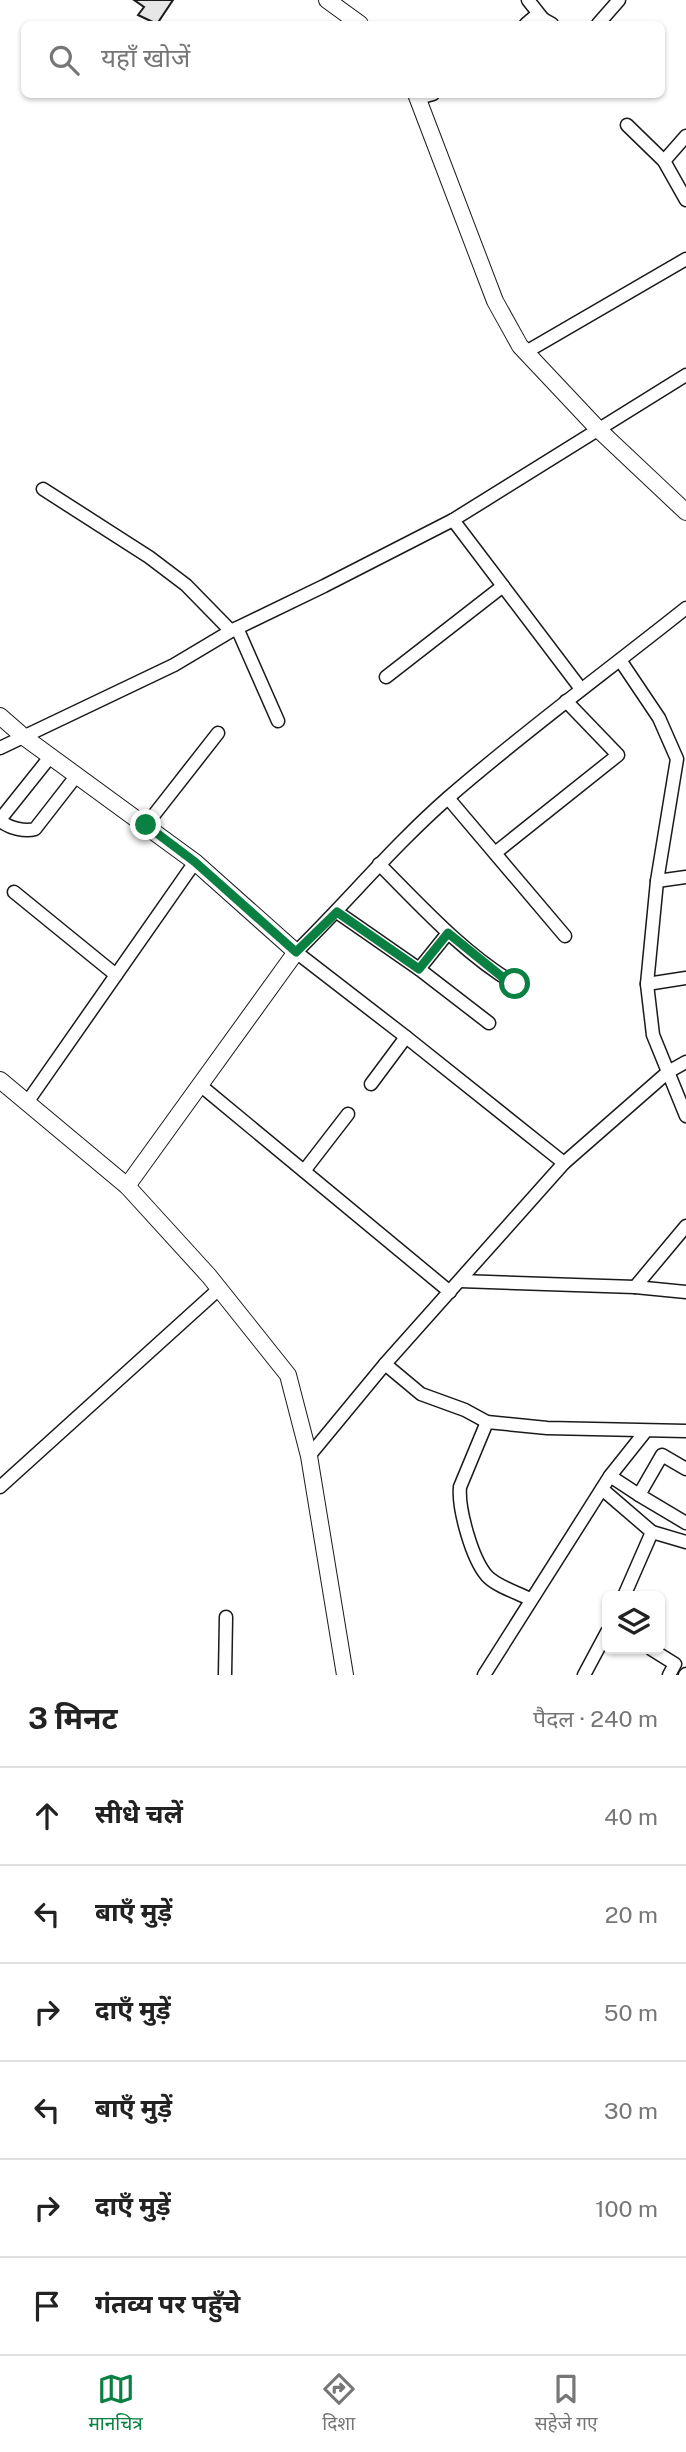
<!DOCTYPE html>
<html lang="hi">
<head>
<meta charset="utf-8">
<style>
  :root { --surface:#fff; --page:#f6f6f6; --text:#222; --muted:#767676; --line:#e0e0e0; --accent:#0b8043 }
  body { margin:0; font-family:"Public Sans","Noto Sans Devanagari",sans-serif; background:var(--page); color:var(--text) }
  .controls { position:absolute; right:21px; bottom:21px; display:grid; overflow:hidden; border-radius:10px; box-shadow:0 2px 5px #0004 }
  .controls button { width:63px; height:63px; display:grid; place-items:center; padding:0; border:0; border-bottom:2px solid var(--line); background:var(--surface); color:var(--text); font:35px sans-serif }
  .stop { position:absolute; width:21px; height:21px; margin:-16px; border:5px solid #0b8043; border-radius:50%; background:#fff }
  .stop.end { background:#0b8043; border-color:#fff; box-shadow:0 2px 7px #0008 }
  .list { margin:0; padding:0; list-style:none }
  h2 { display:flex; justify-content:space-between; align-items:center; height:91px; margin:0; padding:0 28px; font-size:30px }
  h2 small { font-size:23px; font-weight:400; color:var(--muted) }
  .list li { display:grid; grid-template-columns:46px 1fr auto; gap:21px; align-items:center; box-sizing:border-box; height:98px; padding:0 28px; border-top:2px solid var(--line) }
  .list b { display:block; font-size:26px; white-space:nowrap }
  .list em { font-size:23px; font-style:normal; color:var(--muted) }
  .icon { flex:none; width:38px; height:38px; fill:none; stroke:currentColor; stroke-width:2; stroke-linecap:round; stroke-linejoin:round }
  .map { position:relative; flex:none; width:686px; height:1675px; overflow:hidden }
  .search { position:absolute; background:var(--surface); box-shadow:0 2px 5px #0004; left:21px; right:21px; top:21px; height:77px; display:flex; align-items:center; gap:18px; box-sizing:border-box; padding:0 24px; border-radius:10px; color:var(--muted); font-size:26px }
  .sheet { height:679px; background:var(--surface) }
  nav { display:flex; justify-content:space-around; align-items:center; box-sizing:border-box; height:98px; border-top:2px solid var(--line); background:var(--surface); font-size:19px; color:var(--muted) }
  nav a { display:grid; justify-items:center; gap:4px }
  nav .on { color:var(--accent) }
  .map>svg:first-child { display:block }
  .building { fill:#e6e6e6; stroke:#1a1a1a; stroke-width:2 }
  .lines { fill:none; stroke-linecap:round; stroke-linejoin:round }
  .minor-casing { stroke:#1a1a1a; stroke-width:15 }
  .tertiary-casing { stroke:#1a1a1a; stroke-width:18 }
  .minor { stroke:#fff; stroke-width:12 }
  .tertiary { stroke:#fff; stroke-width:16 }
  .route { stroke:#0b8043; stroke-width:9 }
</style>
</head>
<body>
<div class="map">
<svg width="686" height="1675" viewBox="0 0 686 1675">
  <rect width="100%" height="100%" fill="#fff"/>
  <path class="building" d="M134,0h39l-16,24 -19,-9 6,-8z"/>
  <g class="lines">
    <g class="minor-casing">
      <g id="minor">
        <path d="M528,0l15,19"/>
        <path d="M526,24l7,-6 10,1 9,5"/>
        <path d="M598,24l21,-24"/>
        <path d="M418,98l15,-4"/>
        <path d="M627,125l37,36 22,39"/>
        <path d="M664,161l22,-25"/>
        <path d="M526,352l160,-93"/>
        <path d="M43,489l106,68 37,28 45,46"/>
        <path d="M453,520l128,169"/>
        <path d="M237,628l41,93"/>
        <path d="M620,660l39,58 18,41 -20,122 -10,103 6,51 33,81"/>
        <path d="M386,677l117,-91"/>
        <path d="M0,748l174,-83 57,-34 93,-45 129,-66 233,-145"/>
        <path d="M50,757l-48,60v5c8,6 23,10 33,7l42,-54"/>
        <path d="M448,798l117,138"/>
        <path d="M146,825l72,-92"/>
        <path d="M495,853l123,-98 -52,-54"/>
        <path d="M379,864c42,42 84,89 136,120"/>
        <path d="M657,881l29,-4"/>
        <path d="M14,892l102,83"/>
        <path d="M337,912l82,57 70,54"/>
        <path d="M419,969l29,-36"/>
        <path d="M647,984l39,-6"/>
        <path d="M371,1084l35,-47"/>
        <path d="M200,1085l250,207"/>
        <path d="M28,1101l167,-239"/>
        <path d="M564,1163l-158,-126 -110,-85c52,-51 98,-107 153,-155 76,-66 158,-126 237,-189"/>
        <path d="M304,1171l44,-57"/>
        <path d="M460,1281l175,6 51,5"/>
        <path d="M635,1287l51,-61"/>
        <path d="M385,1364l36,30 44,16 22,12 60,6 139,3"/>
        <path d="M487,1422l-27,65c-2,22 12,72 27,89 9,10 31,17 43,23"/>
        <path d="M309,1456l76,-92 179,-201 104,-91 18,-10"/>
        <path d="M686,1469l-24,-14 -23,40 47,28"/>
        <path d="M610,1476l29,19"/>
        <path d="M0,1487l220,-199"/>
        <path d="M602,1489l50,43 -28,64"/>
        <path d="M652,1532l34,10"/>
        <path d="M651,1649l24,15 -6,11"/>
        <path d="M225,1675l1,-58"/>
        <path d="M484,1675l126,-199 35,-44"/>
        <path d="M584,1675l23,-43"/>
        <path d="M685,1675l1,-1"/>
      </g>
    </g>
    <g class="tertiary-casing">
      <g id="tertiary">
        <path d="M327,0l33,24"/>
        <path d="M416,94l79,207 25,45 80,85 86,81"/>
        <path d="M0,716l24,21 171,125 101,90 -169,234"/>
        <path d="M0,1080l127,106 82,90 79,99 21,81 36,219"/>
      </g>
    </g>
    <use href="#minor" class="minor"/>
    <use href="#tertiary" class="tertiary"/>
  </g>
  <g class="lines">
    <path class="route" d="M146,825l49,37 101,90 41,-40 82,57 29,-36 53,43 14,8"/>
  </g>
</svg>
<div class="controls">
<button><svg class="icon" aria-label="layers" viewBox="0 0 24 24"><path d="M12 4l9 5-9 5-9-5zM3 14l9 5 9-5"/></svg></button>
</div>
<div class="stop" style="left:515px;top:984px"></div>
<div class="stop end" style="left:146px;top:825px"></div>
<div class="search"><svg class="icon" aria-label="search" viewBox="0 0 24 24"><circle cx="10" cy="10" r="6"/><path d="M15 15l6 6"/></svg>यहाँ खोजें</div>
</div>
<section class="sheet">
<h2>3 मिनट<small>पैदल · 240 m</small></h2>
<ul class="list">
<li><svg class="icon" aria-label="ahead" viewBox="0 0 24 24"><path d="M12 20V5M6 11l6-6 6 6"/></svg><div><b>सीधे चलें</b></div><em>40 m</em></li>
<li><svg class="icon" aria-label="left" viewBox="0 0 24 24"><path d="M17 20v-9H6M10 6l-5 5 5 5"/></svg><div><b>बाएँ मुड़ें</b></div><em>20 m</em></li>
<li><svg class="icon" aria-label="right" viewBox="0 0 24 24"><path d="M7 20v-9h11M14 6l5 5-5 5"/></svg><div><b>दाएँ मुड़ें</b></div><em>50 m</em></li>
<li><svg class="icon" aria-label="left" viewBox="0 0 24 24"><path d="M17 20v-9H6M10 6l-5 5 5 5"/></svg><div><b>बाएँ मुड़ें</b></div><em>30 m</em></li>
<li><svg class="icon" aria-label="right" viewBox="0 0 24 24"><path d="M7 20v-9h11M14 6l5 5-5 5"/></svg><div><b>दाएँ मुड़ें</b></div><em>100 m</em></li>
<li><svg class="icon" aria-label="arrive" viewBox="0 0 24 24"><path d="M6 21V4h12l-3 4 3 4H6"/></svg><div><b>गंतव्य पर पहुँचे</b></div></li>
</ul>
</section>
<nav>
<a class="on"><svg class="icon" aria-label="map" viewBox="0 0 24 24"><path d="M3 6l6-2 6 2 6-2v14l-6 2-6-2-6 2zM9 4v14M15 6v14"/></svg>मानचित्र</a>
<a><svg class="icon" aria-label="directions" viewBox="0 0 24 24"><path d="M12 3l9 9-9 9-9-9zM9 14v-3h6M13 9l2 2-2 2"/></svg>दिशा</a>
<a><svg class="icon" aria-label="saved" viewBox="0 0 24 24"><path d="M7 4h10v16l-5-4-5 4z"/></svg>सहेजे गए</a>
</nav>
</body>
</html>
